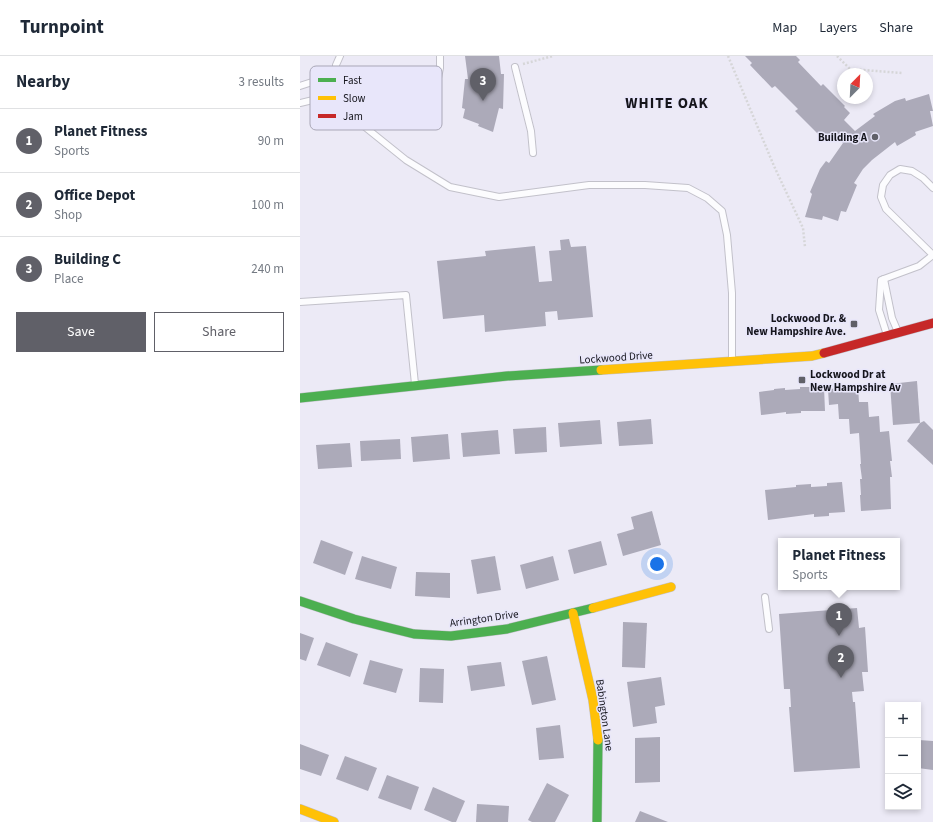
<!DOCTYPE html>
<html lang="en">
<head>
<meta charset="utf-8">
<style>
  :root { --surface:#fff; --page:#f6f6f7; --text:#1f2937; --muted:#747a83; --line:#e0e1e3; --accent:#606068 }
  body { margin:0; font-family:"Source Sans 3",sans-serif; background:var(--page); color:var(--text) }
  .controls { position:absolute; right:12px; bottom:12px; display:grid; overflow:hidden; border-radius:0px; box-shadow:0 2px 6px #0003 }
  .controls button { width:36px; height:36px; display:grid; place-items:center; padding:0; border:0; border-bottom:1px solid var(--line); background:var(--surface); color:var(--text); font:20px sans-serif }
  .compass { position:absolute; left:537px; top:12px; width:36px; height:36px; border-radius:50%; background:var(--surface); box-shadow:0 2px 6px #0003; rotate:24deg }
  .you { position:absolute; left:357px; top:508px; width:14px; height:14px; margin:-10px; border:3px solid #fff; border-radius:50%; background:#1a73e8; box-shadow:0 0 0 6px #1a73e833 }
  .badge { display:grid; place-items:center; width:26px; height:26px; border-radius:50%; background:var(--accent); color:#fff; font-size:13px; font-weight:700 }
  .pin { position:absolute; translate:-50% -33px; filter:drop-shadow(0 1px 2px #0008) }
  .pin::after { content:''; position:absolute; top:21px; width:14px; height:12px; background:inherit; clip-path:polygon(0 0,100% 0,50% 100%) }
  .popup { position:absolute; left:478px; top:482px; width:122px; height:52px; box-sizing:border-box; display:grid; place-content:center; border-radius:0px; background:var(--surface); filter:drop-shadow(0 1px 3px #0005); font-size:13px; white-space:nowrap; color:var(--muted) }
  .popup b { font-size:15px; color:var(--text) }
  .popup::after { content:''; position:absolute; left:50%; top:100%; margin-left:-8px; border:8px solid transparent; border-top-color:var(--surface) }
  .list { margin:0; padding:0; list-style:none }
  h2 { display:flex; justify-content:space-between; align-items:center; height:52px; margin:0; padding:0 16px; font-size:17px }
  h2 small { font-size:13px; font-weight:400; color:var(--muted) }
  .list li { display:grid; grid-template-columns:26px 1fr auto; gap:12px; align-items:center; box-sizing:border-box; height:64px; padding:0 16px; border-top:1px solid var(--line) }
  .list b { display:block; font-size:15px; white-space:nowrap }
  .list p { margin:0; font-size:13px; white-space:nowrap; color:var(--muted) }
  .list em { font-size:13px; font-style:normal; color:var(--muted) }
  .actions { display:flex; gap:8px; padding:12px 16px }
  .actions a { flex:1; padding:9px 0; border:1px solid var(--accent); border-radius:0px; text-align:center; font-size:14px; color:var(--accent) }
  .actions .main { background:var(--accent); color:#fff }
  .icon { flex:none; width:22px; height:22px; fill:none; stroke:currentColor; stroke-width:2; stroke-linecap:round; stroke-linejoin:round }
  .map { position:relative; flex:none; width:633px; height:766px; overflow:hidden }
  header { display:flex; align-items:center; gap:24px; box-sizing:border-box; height:56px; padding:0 20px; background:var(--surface); border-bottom:1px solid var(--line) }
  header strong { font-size:19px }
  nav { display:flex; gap:22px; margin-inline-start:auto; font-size:14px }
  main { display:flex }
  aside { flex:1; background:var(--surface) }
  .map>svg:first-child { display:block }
  .building { fill:#acaab9 }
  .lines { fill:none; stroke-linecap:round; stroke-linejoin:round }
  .lane-casing { stroke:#c2c1ca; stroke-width:8 }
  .fast-casing { stroke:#c2c1ca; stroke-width:10 }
  .slow-casing { stroke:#c2c1ca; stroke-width:10 }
  .jam-casing { stroke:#c2c1ca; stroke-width:10 }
  .path { stroke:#d6d6d8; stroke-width:2.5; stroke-dasharray:2 2; stroke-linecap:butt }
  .lane { stroke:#fcfcfe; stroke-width:6 }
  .fast { stroke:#4caf50; stroke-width:9 }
  .slow { stroke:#ffc107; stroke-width:9 }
  .jam { stroke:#c62828; stroke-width:9 }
  .poi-dot { fill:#606068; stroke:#e8e6fa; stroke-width:1.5 }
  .labels { text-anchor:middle; stroke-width:3; stroke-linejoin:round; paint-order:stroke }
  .poi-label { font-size:11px; font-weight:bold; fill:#15151c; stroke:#e8e6fa; text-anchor:end }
  .street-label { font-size:11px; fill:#15151c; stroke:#e8e6fa }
  .district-label { font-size:15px; font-weight:bold; letter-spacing:1px; fill:#15151c; stroke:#e8e6fa }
  .key { fill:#e8e6fa; stroke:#a9a7b7; stroke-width:1 }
  .key-label { font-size:11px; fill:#15151c }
</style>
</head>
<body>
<header>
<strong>Turnpoint</strong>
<nav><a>Map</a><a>Layers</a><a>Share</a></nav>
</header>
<main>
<aside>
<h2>Nearby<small>3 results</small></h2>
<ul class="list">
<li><span class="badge">1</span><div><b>Planet Fitness</b><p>Sports</p></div><em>90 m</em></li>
<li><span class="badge">2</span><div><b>Office Depot</b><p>Shop</p></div><em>100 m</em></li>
<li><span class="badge">3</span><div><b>Building C</b><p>Place</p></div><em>240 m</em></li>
</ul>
<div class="actions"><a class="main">Save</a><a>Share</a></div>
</aside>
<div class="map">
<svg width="633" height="766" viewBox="0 0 633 766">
  <rect width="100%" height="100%" fill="#eceaf6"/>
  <g class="building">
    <path d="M165,0h34l2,18h3l-1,35 -4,-1 -6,24 -15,-6 1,-2 -16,-6 2,-9 -3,-1 3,-29h3z"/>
    <path d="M445,0h51l4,4 -2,2 23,24 2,-2 22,22 -1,1 6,6 -6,7 11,11 20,-15 -2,-2 22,-13 10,-3 1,3 23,-7 4,17h-3l3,15 -18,6 1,3 -19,11 -2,-4 -23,18 -9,9 -9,14 3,2 -11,27 -5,-1 -3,10 -15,-5 -1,4 -17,-3 7,-23 -2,-2 10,-23 6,-8 3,2 14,-20 -11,-11 -7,7 -5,-7 -2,2 -23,-23 3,-2 -23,-23 -3,2 -22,-23 2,-2z"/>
    <path d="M269,183l2,8 15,-1 7,71 -35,3 -1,-9 -12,1 1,14 -61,6 -1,-17 -41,4 -6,-58 49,-5 -1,-5 50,-5 4,36 13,-1 -3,-30 12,-1 -1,-10z"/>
    <path d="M617,325l3,42 -27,2 -3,-41z"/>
    <path d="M500,331h24l1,24h-24v2l-15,1v-2l-25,3 -2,-23 15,-2v-1l11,-1v2l15,-1z"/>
    <path d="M558,331l1,15h9l1,15 10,-1 1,16 9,-1 3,30h-2l2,16h-2l1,32 -30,2 -1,-16h1l-1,-16h2l-2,-15h1l-2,-31 -9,1 -1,-15h-10l-1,-15 -9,1 -1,-16z"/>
    <path d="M351,363l2,25 -34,2 -2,-24z"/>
    <path d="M300,364l2,24 -42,3 -2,-24z"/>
    <path d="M624,365l9,9v35l-26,-24 13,-18z"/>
    <path d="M246,371l1,25 -32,2 -2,-25z"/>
    <path d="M198,374l2,24 -37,3 -2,-24z"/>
    <path d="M148,378l2,25 -37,3 -2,-25z"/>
    <path d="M100,383l1,20 -40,2 -1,-20z"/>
    <path d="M50,387l2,24 -34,2 -2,-24z"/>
    <path d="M542,426l3,30 -16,1v3l-15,1v-3l-46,6 -3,-30 31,-3v-2l15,-1v3l16,-1v-3z"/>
    <path d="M352,455l9,34 -38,11 -6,-22 17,-5 -3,-12z"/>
    <path d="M21,484l32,12 -8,23 -32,-12z"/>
    <path d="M301,485l6,24 -33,9 -6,-24z"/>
    <path d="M62,500l35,11 -6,22 -36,-10z"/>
    <path d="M195,500l6,34 -24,4 -6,-34z"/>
    <path d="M253,500l6,24 -33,9 -6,-24z"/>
    <path d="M116,516l34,1v25l-35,-2z"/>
    <path d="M557,552l2,20 6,-1 3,45h-6l2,19 -12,1 1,10h2l5,66 -66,4 -5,-65h2l-1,-18h-6l-5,-75z"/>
    <path d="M323,566l24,1 -2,45 -23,-1z"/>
    <path d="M0,577l14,5 -8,23 -6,-2z"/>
    <path d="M26,586l32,12 -8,23 -33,-12z"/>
    <path d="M247,600l9,44 -24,5 -10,-44z"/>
    <path d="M70,604l33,9 -7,24 -33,-9z"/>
    <path d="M201,606l4,24 -34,5 -4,-25z"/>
    <path d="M120,612l24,1 -1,34 -24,-1z"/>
    <path d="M361,621l4,28 -10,2 2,16 -24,4 -6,-45z"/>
    <path d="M260,669l4,33 -25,2 -3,-32z"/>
    <path d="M360,681v45l-25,1v-45z"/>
    <path d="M619,684l14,1v29l-15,-2z"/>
    <path d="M0,688l29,11 -8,21 -21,-7z"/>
    <path d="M45,700l32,12 -9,23 -32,-12z"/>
    <path d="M87,719l32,12 -8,23 -33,-12z"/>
    <path d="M247,727l22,12 -14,27h-23l-4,-2z"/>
    <path d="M133,731l32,14 -9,21h-4l-28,-12z"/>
    <path d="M177,748l32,2 -1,16h-32z"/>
    <path d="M340,755l28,11h-33z"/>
  </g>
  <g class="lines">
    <g class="lane-casing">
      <g id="lane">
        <path d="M40,0l-4,9 1,21 23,37 46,37 44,27 49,10 90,-12h56l43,3 19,10 15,13 5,24 5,58v68"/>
        <path d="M215,11l16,64 2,22"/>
        <path d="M0,30l37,-12"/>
        <path d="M0,47l42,-10"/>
        <path d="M49,49c25,-5 69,-13 89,-27l2,-10v-12"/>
        <path d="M633,199l-47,-46 -5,-12 2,-12 7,-10 10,-6 12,2 11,7 10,10"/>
        <path d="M584,223l8,39 6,14"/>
        <path d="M0,246l106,-7 9,89"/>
        <path d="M587,279l-8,-25 2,-30 38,-14 14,-11"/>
        <path d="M465,541l4,32"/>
      </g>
    </g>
    <g class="fast-casing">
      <g id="fast">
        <path d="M0,342l207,-22 94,-6"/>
        <path d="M0,545l54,18 60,15 37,2 56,-7 86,-21"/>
        <path d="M297,766l1,-82"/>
      </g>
    </g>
    <g class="slow-casing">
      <g id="slow">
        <path d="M301,314l211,-14 12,-3"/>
        <path d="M293,552l78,-21"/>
        <path d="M273,557l20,87 5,40"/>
        <path d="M0,753l34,13"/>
      </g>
    </g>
    <g class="jam-casing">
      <path id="jam" d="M524,297l109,-30"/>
    </g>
    <g class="path">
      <path d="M428,0l46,110 29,62 2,19"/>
      <path d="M537,0l13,13 52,4"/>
      <path d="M223,8l30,-8"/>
    </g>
    <use href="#lane" class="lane"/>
    <use href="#fast" class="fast"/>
    <use href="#slow" class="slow"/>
    <use href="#jam" class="jam"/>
  </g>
  <g class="poi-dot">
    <circle cx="575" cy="81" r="4"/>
    <rect x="550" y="264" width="8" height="8" rx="2"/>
    <rect x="498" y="320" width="8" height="8" rx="2"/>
  </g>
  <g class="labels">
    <g class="poi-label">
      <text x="567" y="85">Building A</text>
      <text x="546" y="266">Lockwood Dr. &amp;<tspan x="546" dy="13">New Hampshire Ave.</tspan></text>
      <text x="510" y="322" text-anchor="start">Lockwood Dr at<tspan x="510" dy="13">New Hampshire Av</tspan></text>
    </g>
    <g class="street-label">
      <text transform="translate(316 301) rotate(-4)" y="4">Lockwood Drive</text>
      <text transform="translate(184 562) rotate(-8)" y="4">Arrington Drive</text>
      <text transform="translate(305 659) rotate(82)" y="4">Babington Lane</text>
    </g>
    <g class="district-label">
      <text x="367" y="52">WHITE OAK</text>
    </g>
  </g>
  <rect x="10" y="10" width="132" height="64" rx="6" class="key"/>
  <rect x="18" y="22" width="18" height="4" fill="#4caf50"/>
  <rect x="18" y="40" width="18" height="4" fill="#ffc107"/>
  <rect x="18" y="58" width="18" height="4" fill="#c62828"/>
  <g class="key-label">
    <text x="43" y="28">Fast</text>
    <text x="43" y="46">Slow</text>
    <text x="43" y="64">Jam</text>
  </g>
</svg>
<div class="controls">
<button>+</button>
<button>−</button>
<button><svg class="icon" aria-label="layers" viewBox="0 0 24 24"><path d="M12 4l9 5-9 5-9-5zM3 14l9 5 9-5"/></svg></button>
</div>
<svg class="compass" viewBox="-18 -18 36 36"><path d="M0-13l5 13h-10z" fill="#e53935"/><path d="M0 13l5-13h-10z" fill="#747a83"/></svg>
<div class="you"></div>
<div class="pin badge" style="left:539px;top:580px">1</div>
<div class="popup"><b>Planet Fitness</b>Sports</div>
<div class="pin badge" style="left:541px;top:622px">2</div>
<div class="pin badge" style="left:183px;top:45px">3</div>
</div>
</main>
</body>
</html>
